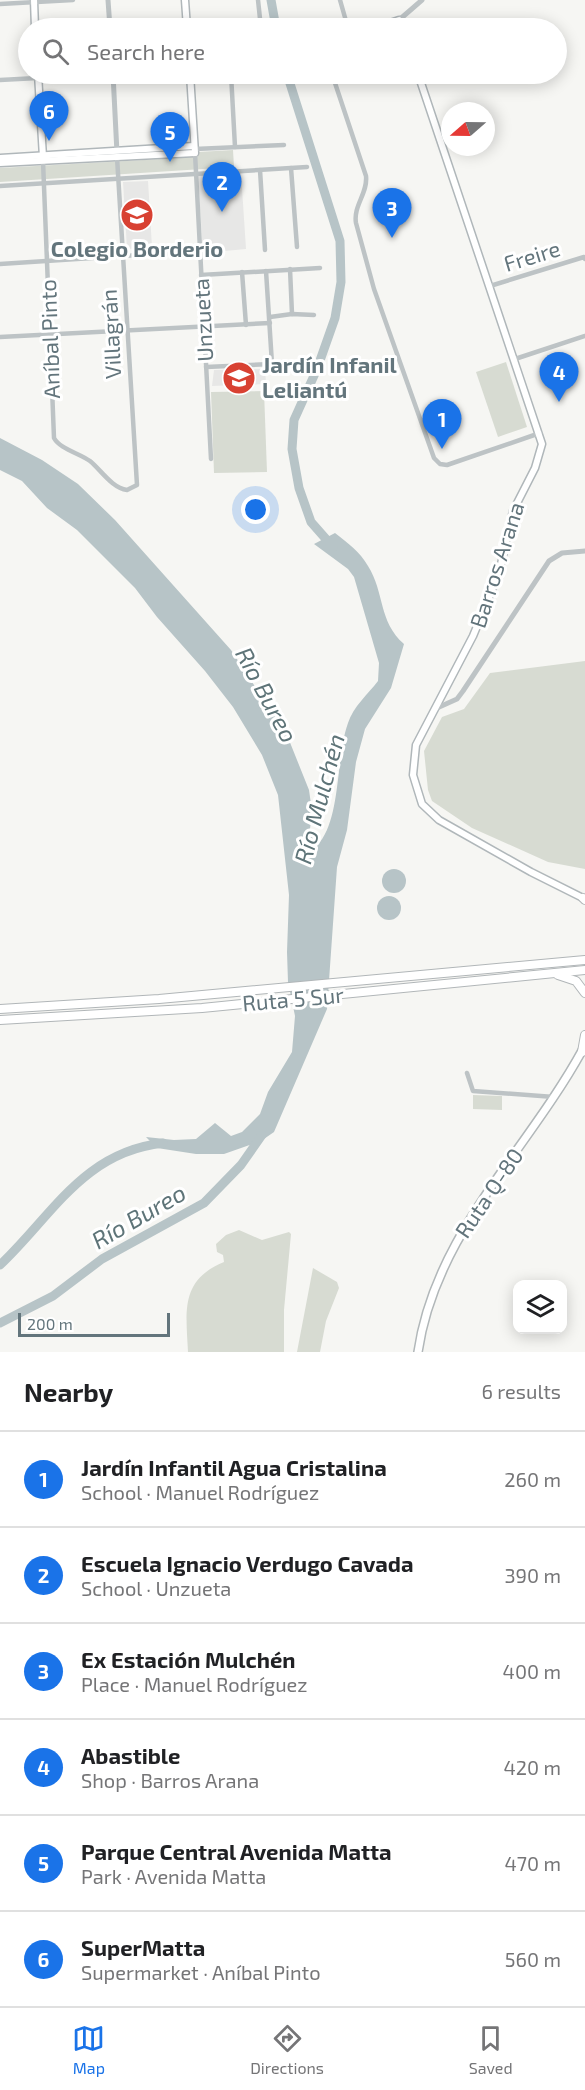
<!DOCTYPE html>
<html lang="en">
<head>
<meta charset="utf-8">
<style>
  :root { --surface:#fff; --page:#f6f6f6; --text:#202124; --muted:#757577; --line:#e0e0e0; --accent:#1a73e8 }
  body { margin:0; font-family:"Exo 2",sans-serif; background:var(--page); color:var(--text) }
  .controls { position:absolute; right:18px; bottom:18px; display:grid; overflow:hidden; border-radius:12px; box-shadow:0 3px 15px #0003 }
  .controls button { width:54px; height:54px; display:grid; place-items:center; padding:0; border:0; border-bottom:2px solid var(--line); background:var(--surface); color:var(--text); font:30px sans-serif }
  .compass { position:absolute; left:441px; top:102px; width:54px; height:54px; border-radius:50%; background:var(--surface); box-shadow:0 3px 15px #0003; rotate:250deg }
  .scale { position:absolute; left:18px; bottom:15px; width:152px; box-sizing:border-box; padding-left:6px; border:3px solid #63757c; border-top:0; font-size:16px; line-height:21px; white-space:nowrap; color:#63757c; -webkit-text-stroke:4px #fff; paint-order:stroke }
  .you { position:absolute; left:256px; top:510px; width:21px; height:21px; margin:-15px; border:4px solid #fff; border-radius:50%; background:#1a73e8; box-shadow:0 0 0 9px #1a73e833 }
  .badge { display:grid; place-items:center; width:39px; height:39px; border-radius:50%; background:var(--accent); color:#fff; font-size:20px; font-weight:700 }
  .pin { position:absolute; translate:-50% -50px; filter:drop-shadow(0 2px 3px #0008) }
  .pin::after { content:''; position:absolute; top:32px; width:21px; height:18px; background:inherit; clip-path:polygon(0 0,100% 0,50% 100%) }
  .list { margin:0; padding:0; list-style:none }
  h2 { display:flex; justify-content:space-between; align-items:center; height:78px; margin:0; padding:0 24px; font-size:26px }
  h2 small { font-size:20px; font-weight:400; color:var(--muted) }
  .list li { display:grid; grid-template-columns:39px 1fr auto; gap:18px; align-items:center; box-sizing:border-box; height:96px; padding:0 24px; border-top:2px solid var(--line) }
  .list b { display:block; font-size:22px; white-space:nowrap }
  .list p { margin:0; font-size:20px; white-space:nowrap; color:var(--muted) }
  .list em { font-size:20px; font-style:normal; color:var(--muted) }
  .icon { flex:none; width:33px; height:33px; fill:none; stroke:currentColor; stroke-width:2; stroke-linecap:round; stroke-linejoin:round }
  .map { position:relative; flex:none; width:585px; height:1352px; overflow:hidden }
  .search { position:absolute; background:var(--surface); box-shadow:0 3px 15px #0003; left:18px; right:18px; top:18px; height:66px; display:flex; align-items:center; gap:15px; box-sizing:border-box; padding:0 21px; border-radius:33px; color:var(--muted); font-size:22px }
  .sheet { height:654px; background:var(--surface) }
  nav { display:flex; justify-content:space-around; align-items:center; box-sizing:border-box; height:84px; border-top:2px solid var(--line); background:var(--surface); font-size:16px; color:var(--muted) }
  nav a { display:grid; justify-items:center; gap:3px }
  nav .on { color:var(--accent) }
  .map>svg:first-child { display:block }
  .built { fill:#e7e7e6 }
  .green { fill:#d7dbd2 }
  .water { fill:#b7c4c7 }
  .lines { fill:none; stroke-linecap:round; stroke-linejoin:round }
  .river { stroke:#b7c4c7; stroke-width:9 }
  .secondary-casing { stroke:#b0b7ba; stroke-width:9 }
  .primary-casing { stroke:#b1b7b9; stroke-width:10 }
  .motorway-casing { stroke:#b1b6b8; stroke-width:10 }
  .minor { stroke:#bdc3c5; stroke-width:4.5 }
  .tertiary { stroke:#bdc3c5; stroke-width:5 }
  .secondary { stroke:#fff; stroke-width:6 }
  .primary { stroke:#fff; stroke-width:7 }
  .motorway { stroke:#fff; stroke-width:8 }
  .labels { text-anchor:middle; stroke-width:6; stroke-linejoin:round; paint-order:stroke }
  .poi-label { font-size:22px; font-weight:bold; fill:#63757c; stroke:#fff }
  .street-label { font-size:22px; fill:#63757c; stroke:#fff }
  .water-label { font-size:24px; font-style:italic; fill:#5e7478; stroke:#fff }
</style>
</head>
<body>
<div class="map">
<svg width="585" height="1352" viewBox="0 0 585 1352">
  <rect width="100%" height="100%" fill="#f6f6f3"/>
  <g class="built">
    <path d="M241,173l5,76 -43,4 -5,-77z"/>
    <path d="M148,181l4,66 -25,2 -4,-67z"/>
    <path d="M265,369l1,15 -54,2 2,-16z"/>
  </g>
  <g class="green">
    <path d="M233,150l1,17 -234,15v-14l198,-11v-5z"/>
    <path d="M506,362l21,65 -29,10 -22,-65z"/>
    <path d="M264,391l3,81 -53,1 -3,-81z"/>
    <path d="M585,661v208l-37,-7 -76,-34 -40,-27 -4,-11 -4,-39 18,-34 22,-8 26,-36z"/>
    <path d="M473,1095l29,1v14l-29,-1z"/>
    <path d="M239,1230l23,10 27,-8 2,2 -7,76v42h-96c-2,-41 -8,-72 36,-90l-1,-7 -6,-3 -1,-8 10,-9z"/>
    <path d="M313,1268l24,14 2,6 -13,33 -6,31h-23z"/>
  </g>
  <g class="water">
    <path d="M0,438l42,22 36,24 37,36 116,130 56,85 22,55 3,21 -2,18 3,10 7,3c21,-27 16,-86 28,-119 5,-16 20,-29 30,-42l1,-18 -25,-86 -6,-8 -34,-25 21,-11c13,10 25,19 33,33 17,27 10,55 36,78l-13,44 -26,41 -9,33 -9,68 -10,37 -10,142 -53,123 -13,9 -37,13h-28l-39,-6 -11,-11 28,3 22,-1 19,-16 16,13 11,-4 18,-18 8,-22 24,-40 3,-36 -7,-34 -1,-30 2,-57 -11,-100 -16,-40 -29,-48 -28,-36 -48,-54 -22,-29 -58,-58 -30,-22 -25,-27 -22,-11z"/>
    <circle cx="394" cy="881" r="12"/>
    <circle cx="389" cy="908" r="12"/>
  </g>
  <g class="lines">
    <g class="river">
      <path d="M271,0l5,28"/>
      <path d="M287,74l53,167 1,41 -6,36 -18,51 -23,51 -2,29 7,39 12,34 22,25"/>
      <path d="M0,1265c52,-49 83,-113 163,-122"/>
      <path d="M0,1323l53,-27 49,-37 102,-56 37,-38 21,-30"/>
    </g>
    <g class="secondary-casing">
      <g id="secondary">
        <path d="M34,0l1,28"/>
        <path d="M185,0l2,28"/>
        <path d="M375,28l24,-8 3,8"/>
        <path d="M38,74l5,83"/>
        <path d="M418,74l124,370 -7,24 -22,43 -14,62 -26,63 -57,109 -3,30 9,29 17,16 92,52 54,27"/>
        <path d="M0,158l194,-12"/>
        <path d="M0,163l195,-10 -5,-79"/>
      </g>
    </g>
    <g class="primary-casing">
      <path id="primary" d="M418,1352c17,-118 110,-202 165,-303"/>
    </g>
    <g class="motorway-casing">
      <g id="motorway">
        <path d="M583,898l2,2"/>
        <path d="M558,975l18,6 9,12"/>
        <path d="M0,1009l159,-10 426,-39"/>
        <path d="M0,1020l202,-12 383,-38"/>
        <path d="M582,1052l3,-17"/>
      </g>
    </g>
    <g class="minor">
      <path d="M258,0l3,28"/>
      <path d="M340,0l8,28"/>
      <path d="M0,4l73,-4"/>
      <path d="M231,74l4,73"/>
      <path d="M332,74l34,102c2,17 -13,30 -10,47l18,66 60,169 6,6 7,1 93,-32"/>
      <path d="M0,80l113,-6"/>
      <path d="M195,149l89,-4"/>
      <path d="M195,153l16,306"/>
      <path d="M43,161l11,277c6,11 25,15 36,23 11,9 22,27 37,29l10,-5 -20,-328"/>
      <path d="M291,168l6,79"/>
      <path d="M260,170l5,80"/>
      <path d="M0,186l307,-19"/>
      <path d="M0,264l200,-13"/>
      <path d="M290,269l2,45"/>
      <path d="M242,272l4,53"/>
      <path d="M201,275l119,-7"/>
      <path d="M490,286l94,-29 1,2"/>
      <path d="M270,317l22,-3 22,1"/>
      <path d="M0,337l270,-14"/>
      <path d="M515,359l70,-23"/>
      <path d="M206,367l66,-3 -6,-93"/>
      <path d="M467,1073l6,18 81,6"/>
    </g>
    <g class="tertiary">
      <path d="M108,0l2,28"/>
      <path d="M399,20l23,-20"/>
      <path d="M113,74l4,79"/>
      <path d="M437,708l20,-9 6,-8 86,-130 13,-8 23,-2"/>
    </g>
    <use href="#secondary" class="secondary"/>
    <use href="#primary" class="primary"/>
    <use href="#motorway" class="motorway"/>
  </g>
  <defs>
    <g id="school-disc" transform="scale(1.725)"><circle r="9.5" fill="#d84132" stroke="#fff"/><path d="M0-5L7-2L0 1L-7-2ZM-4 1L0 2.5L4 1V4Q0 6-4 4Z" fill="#fff"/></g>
  </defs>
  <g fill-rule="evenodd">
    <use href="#school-disc" x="137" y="215"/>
    <use href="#school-disc" x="239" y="378"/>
  </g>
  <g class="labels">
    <g class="poi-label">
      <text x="137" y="257">Colegio Borderio</text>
      <text x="262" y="373" text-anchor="start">Jardín Infanil<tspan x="262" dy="25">Leliantú</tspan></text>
    </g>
    <g class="street-label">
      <text transform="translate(532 256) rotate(-17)" y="8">Freire</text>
      <text transform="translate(203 320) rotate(-93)" y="8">Unzueta</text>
      <text transform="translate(111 334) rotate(-93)" y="8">Villagrán</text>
      <text transform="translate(50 339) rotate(-92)" y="8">Aníbal Pinto</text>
      <text transform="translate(497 565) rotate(-72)" y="8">Barros Arana</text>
      <text transform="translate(293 999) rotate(-5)" y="8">Ruta 5 Sur</text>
      <text transform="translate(489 1193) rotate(-56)" y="8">Ruta Q-80</text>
    </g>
    <g class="water-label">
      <text transform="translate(266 695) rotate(62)" y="8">Río Bureo</text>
      <text transform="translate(320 799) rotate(-75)" y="8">Río Mulchén</text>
      <text transform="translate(139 1217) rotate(-30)" y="8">Río Bureo</text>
    </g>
  </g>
</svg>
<div class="controls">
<button><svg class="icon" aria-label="layers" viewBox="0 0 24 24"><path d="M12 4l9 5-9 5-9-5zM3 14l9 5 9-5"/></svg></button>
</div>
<svg class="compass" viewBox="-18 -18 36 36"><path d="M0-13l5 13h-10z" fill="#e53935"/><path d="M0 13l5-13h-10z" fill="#757577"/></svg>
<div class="scale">200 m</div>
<div class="you"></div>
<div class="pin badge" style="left:442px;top:449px">1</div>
<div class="pin badge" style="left:222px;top:212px">2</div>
<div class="pin badge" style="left:392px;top:238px">3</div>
<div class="pin badge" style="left:559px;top:402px">4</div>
<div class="pin badge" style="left:170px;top:162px">5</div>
<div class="pin badge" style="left:49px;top:141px">6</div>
<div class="search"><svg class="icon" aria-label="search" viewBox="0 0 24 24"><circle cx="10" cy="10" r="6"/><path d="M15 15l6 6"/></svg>Search here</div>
</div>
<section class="sheet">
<h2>Nearby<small>6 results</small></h2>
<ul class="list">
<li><span class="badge">1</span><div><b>Jardín Infantil Agua Cristalina</b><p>School · Manuel Rodríguez</p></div><em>260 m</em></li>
<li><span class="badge">2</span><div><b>Escuela Ignacio Verdugo Cavada</b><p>School · Unzueta</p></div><em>390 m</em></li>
<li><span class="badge">3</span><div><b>Ex Estación Mulchén</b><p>Place · Manuel Rodríguez</p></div><em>400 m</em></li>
<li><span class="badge">4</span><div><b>Abastible</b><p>Shop · Barros Arana</p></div><em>420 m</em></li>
<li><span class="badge">5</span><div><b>Parque Central Avenida Matta</b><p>Park · Avenida Matta</p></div><em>470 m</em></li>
<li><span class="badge">6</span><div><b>SuperMatta</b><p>Supermarket · Aníbal Pinto</p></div><em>560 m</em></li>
</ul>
</section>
<nav>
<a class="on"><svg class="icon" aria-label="map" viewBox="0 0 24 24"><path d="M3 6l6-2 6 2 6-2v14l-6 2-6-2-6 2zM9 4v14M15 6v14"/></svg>Map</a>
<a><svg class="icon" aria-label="directions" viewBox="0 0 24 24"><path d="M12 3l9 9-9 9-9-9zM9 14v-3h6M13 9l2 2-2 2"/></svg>Directions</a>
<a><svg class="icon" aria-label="saved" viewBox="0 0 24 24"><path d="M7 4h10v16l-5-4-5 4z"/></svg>Saved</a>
</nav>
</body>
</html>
